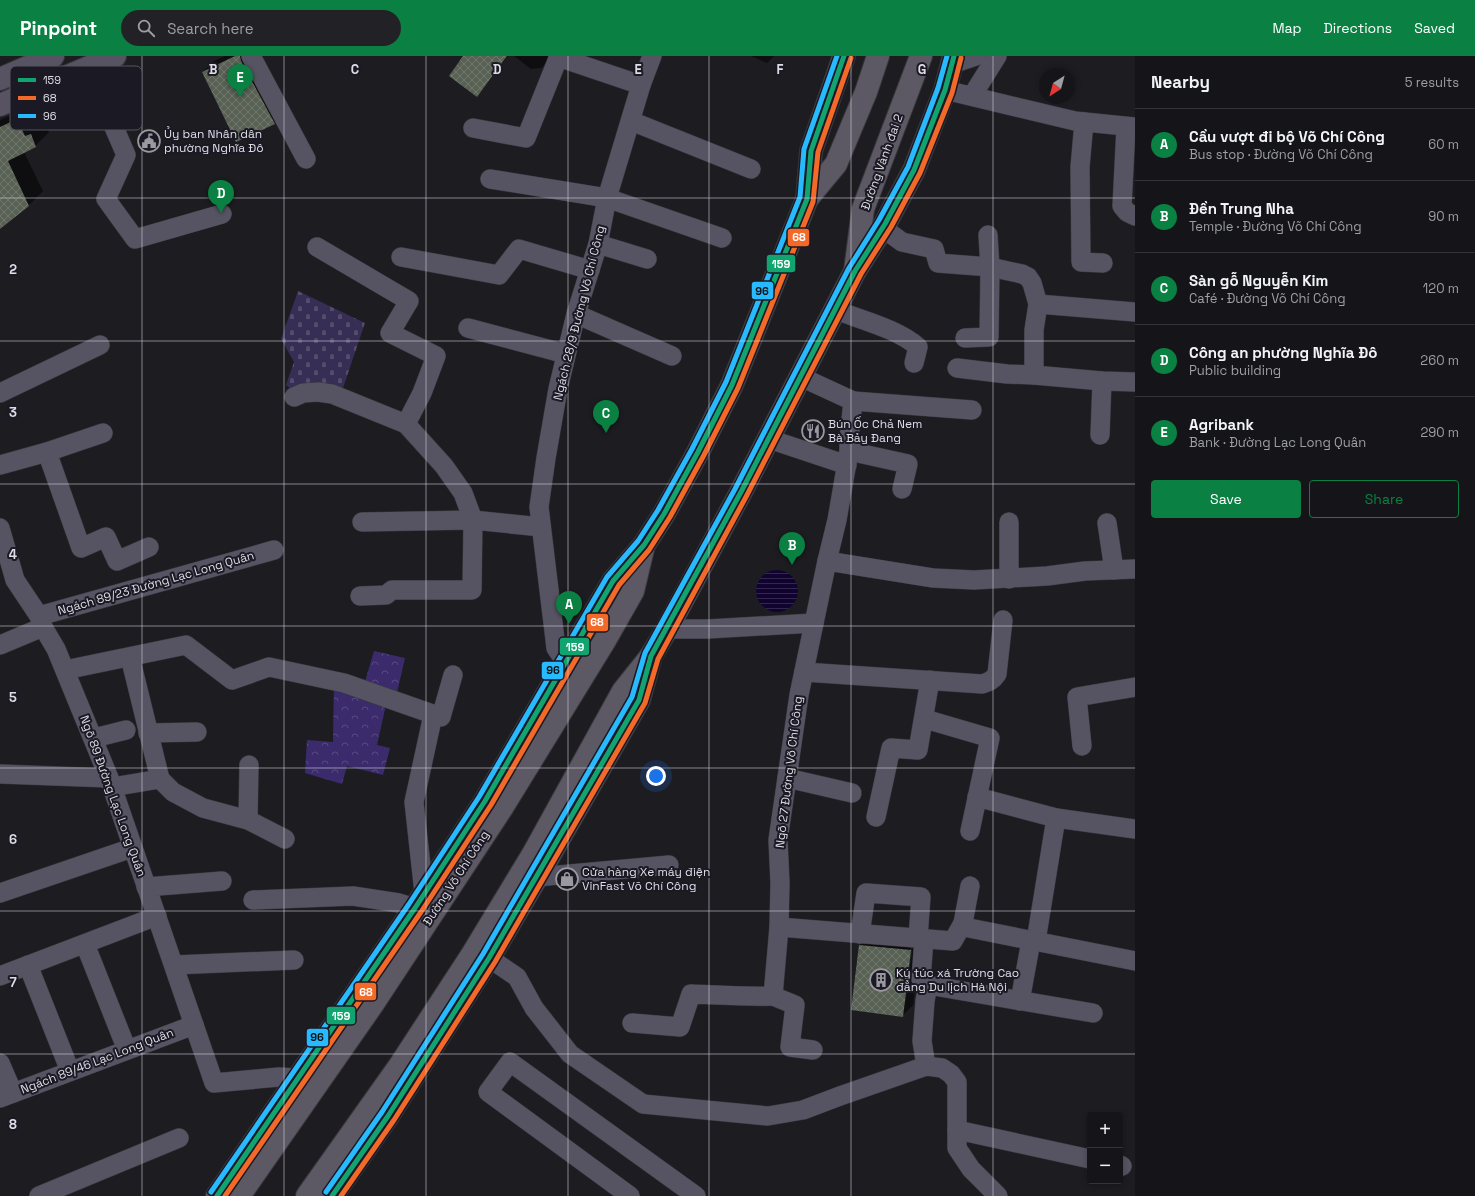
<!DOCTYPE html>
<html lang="en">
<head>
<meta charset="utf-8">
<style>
  :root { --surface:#151519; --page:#222226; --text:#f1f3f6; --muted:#9d9fa2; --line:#343438; --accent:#0b8043 }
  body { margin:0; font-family:"Space Grotesk",sans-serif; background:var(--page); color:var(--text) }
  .controls { position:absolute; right:12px; bottom:12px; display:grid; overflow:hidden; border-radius:4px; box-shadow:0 2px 6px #0003 }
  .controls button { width:36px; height:36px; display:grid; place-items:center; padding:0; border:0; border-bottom:1px solid var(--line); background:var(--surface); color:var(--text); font:20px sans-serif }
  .compass { position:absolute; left:1039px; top:12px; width:36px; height:36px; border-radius:50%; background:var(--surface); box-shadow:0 2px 6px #0003; rotate:216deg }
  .you { position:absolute; left:656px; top:720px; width:14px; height:14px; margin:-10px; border:3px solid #fff; border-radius:50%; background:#1a73e8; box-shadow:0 0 0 6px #1a73e833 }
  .badge { display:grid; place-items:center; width:26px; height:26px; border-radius:50%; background:var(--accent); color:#fff; font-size:13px; font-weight:700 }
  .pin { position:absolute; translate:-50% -33px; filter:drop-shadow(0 1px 2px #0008) }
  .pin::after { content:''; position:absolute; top:21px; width:14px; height:12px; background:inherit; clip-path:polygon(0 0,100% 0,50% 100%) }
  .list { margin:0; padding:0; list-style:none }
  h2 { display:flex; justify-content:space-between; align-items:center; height:52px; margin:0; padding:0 16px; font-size:17px }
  h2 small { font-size:13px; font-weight:400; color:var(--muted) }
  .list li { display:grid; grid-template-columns:26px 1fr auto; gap:12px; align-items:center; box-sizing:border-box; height:72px; padding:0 16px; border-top:1px solid var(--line) }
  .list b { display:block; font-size:15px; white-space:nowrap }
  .list p { margin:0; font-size:13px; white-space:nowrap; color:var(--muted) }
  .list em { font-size:13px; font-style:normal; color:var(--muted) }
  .actions { display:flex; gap:8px; padding:12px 16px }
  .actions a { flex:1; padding:9px 0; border:1px solid var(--accent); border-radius:4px; text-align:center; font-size:14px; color:var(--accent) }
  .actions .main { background:var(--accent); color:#fff }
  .icon { flex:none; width:22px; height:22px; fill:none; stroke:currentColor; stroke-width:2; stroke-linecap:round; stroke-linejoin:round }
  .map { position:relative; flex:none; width:1135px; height:1140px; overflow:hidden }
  header { display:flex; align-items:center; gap:24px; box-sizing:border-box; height:56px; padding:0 20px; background:var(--accent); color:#fff }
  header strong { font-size:19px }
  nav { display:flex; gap:22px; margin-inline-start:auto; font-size:14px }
  .search { width:280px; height:36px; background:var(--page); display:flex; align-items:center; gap:10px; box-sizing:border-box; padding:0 14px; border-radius:22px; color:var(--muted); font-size:15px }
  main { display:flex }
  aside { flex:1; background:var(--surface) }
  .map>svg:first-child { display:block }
  .forest { fill:url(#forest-crowns) }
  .cemetery { fill:url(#cemetery-stones) }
  .water { fill:url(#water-rules) }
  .shadow { fill:#0007; fill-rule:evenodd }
  .building { fill:url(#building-cross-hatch) }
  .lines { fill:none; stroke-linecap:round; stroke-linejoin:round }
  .minor-casing { stroke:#38383c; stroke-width:20 }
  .major-casing { stroke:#38383c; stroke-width:24 }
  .highway-casing { stroke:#38383c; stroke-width:24 }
  .minor { stroke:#565362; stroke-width:19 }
  .major { stroke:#575362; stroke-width:22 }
  .highway { stroke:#5c5965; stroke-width:22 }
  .bus-1-casing { stroke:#1b1924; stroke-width:8 }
  .bus-2-casing { stroke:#1b1924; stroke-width:8 }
  .bus-3-casing { stroke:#1b1924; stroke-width:8 }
  .bus-1 { stroke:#11a471; stroke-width:5 }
  .bus-2 { stroke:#f36928; stroke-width:5 }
  .bus-3 { stroke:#27baff; stroke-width:5 }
  .grid { fill:none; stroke:#dedde5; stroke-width:1; stroke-opacity:0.55 }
  .labels { text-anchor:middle; stroke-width:4; stroke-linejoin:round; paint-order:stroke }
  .poi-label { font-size:12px; fill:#dedde5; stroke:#1b1924; text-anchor:start }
  .street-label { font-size:12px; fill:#dedde5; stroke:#1b1924 }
  .key { fill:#1b1924; stroke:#56545e; stroke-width:1 }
  .key-label { font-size:11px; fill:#dedde5 }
  .grid-label { font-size:13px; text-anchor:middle; font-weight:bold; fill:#dedde5; stroke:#1b1924; stroke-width:4; stroke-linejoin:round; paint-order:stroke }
  .line-badge { stroke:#1b1924; stroke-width:1.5 }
  .badge-label { font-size:11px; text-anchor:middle; font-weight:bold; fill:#fff }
  .pale-badge-label { font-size:11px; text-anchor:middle; font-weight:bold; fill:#111 }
</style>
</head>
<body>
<header>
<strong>Pinpoint</strong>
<div class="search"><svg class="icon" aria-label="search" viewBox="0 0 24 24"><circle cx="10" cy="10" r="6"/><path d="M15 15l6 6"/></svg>Search here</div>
<nav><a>Map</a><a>Directions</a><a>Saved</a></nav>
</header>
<main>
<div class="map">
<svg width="1135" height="1140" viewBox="0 0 1135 1140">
  <defs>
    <pattern id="forest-crowns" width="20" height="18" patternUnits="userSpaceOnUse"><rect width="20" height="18" fill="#3c2b6c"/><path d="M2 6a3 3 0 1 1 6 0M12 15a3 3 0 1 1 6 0" fill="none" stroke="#584981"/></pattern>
    <pattern id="cemetery-stones" width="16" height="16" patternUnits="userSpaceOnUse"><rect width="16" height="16" fill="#362e54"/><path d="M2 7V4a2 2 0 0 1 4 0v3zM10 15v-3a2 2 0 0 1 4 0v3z" fill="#534c6c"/></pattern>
    <pattern id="water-rules" width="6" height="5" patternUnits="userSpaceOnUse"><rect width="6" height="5" fill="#11032f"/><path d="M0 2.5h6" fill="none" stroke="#33274d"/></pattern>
    <pattern id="building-cross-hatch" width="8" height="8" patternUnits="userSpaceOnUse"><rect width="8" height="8" fill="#586154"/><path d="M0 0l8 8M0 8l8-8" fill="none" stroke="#70776c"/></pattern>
  </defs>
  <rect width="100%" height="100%" fill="#1c1c21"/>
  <path class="forest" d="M374,595l31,7 -9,39 -8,-1 -11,49 13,3 -7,27 -36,-9 -5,18 -37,-11 2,-33 26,2 1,-64 30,7z"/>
  <path class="cemetery" d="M298,235l67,32 -23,68 -48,1 -8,-7 8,-23 -13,-23z"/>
  <circle class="water" cx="777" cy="535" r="21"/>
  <g class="shadow">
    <path d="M225,0h30l30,56 -11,11 -71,-51 11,-11z"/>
    <path d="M464,0h44l-25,33 -6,6z"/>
    <path d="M514,0h36l-2,5 -7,7 -10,1z"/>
    <path d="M751,0h23l-7,7z"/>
    <path d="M32,50l8,17 6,-3 3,12 -14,14 -11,6 19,39 -14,14 -22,17 -7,3v-105z"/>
    <path d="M871,879l50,5 -8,65 -11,11 -42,-71zM911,889h2l-8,60h-2z"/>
  </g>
  <g class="building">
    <path d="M235,0h5l1,5 34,63 -39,18 -34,-70z"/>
    <path d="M463,0h44l-30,41 -28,-21z"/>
    <path d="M17,63l8,17 6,-2 5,13 -28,14 21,45 -29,23v-102z"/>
    <path d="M859,889l52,5 -8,67 -52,-7z"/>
  </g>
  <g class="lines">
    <g class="minor-casing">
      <g id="minor">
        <path d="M251,0l55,103"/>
        <path d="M558,1l83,28"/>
        <path d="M952,8l24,-8"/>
        <path d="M88,11l38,88 -20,44 29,40 87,-25"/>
        <path d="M945,34l130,31 60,6"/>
        <path d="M972,40l25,-40"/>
        <path d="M631,65l120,48"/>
        <path d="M1084,66l-4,45 1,95 22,1"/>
        <path d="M1126,71l-4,79 5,6 8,4"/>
        <path d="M473,72l53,10 33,-82"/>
        <path d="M490,123l117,19 115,40"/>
        <path d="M883,172l19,14 32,7 4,14 52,4 32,7 6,3 4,6 6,21 -4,26v45l68,6 33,1"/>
        <path d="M598,188l49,15"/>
        <path d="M317,191l92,54 -19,32 46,23 -14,37 -16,31"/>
        <path d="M401,201l98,18 20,-26 71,21"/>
        <path d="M1038,248l97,8"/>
        <path d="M836,254c25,10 62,19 82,37l-4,16"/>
        <path d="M576,258l96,42"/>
        <path d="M468,272l98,26"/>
        <path d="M965,282l24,-1 1,-70 -2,-32"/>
        <path d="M957,312l50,6 27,1"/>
        <path d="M0,337l100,-48"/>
        <path d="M294,341l9,-4 15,-1 14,2 74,30 38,42 19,27 10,27 -1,70h-80l-6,5 -26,1"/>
        <path d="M853,345l119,9"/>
        <path d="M1100,379l2,-54"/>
        <path d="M769,383l78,26"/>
        <path d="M849,395l59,13 -6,25"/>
        <path d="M47,396l34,96 25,-11 11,24 32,-14"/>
        <path d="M0,409l47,-13 56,-19"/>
        <path d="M362,466l111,-2 68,7"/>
        <path d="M1107,467l7,47"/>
        <path d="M0,472l15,52 24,36 4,11 13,22 53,129 105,305 65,-6 19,1"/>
        <path d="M827,505l106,17 41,2 73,-4 38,-5 50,-2"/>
        <path d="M1009,523v-57"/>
        <path d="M39,560l235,-66"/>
        <path d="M667,573h41l106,-6"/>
        <path d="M0,589l43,-18"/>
        <path d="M566,607l-10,-15 -17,-141 7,-49 12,-69 18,-75 22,-70 9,-46 34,-113 11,-29"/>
        <path d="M65,614l121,-25 46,35 37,-13 75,16 97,34 12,-42"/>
        <path d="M804,616l178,12c7,-2 11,-4 15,-10l6,-54"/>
        <path d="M925,663l65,19 -20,93"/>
        <path d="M148,677l49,-1"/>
        <path d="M94,682l32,-8"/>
        <path d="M1082,690l-5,-49 58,-10"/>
        <path d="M0,718l109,4"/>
        <path d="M787,722l65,15"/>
        <path d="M160,723l13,13 30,16 45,12 37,19"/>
        <path d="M112,731l48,-8 -30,-122"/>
        <path d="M977,741l79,21 -20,123"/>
        <path d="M876,761l15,-69 27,2 12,-70"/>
        <path d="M1056,762l79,11"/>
        <path d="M248,764l1,-55"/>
        <path d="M537,821l132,-12"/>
        <path d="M970,830l-7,37 1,4 171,34"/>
        <path d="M146,831l76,-6"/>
        <path d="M0,837l132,-45"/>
        <path d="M424,837l-10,-91 19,-87"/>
        <path d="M253,844l100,-4 46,7 16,5"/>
        <path d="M779,871l174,14 10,-18"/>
        <path d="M860,878l6,-41 55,4 -3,41"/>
        <path d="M924,883l-3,40 7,6 -3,16 -3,40 4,25"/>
        <path d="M85,888l42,106"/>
        <path d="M489,902l28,19 17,31 36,46 73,50 125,12 35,-6 37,-14 86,-30 16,2 9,6 6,8v66l14,21 27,27"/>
        <path d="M28,909l42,106"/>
        <path d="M174,909l120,-5"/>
        <path d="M0,920l157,-60"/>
        <path d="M928,929l165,28"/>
        <path d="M773,940l22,9 -5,42 23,3"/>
        <path d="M1020,945l11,-60"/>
        <path d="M632,967l48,4 11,-33c27,1 54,3 82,2l6,-69 1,-44 -2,-43 21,-145 28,-134 10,-41 12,-69v-12l4,-38 -52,-24"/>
        <path d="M0,1007l13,30"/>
        <path d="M0,1042l194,-73"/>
        <path d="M957,1074l133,29"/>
        <path d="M1120,1109l2,1"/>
        <path d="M39,1140l140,-58"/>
        <path d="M630,1140l-142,-104 22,-30 186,134"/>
      </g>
    </g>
    <g class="major-casing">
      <g id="major">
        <path d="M0,23l53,-23"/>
        <path d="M0,49l115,-49"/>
        <path d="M807,143l4,-48 33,-95"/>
        <path d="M855,215l30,-47 29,-54 31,-80 9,-34"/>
        <path d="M217,1140l198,-288 70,-107 128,-220 31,-36"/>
        <path d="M332,1140l56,-80 101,-158 48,-81 102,-177 12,-44"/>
      </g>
    </g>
    <g class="highway-casing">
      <g id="highway">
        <path d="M239,1140l134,-192 129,-196 102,-166 29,-51 11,-46 20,-31 34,-62 34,-67 75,-186 29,-35 30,-72 12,-36"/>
        <path d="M307,1140l93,-131 73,-112 60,-99 90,-163 28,-35 16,-27 74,-137 114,-221 8,-62 58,-153"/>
      </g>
    </g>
    <use href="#minor" class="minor"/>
    <use href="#major" class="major"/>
    <use href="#highway" class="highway"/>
    <g class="bus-1-casing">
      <g id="bus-1">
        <path d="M217,1140l198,-288 70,-107 128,-220 31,-36 20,-31 34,-62 34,-67 75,-186 4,-48 33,-95"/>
        <path d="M332,1140l56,-80 101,-158 150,-258 12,-44 90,-164 114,-221 30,-47 29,-54 31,-80 9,-34"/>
      </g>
    </g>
    <g class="bus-2-casing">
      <g id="bus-2">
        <path d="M225,1140l196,-284 70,-107 128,-220 30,-35 21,-33 34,-62 34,-67 75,-186 5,-50 33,-94"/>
        <path d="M341,1140l53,-76 101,-158 150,-259 13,-44 89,-164 114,-221 30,-47 29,-54 32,-80 9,-35"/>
      </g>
    </g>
    <g class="bus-3-casing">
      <g id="bus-3">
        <path d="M211,1136l198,-288 70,-107 128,-220 31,-36 20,-31 34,-61 34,-67 74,-185 4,-48 33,-93"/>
        <path d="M326,1136l56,-80 101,-158 149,-257 13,-44 90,-164 114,-221 30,-48 29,-53 30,-79 9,-32"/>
      </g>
    </g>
    <use href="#bus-1" class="bus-1"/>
    <use href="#bus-2" class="bus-2"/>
    <use href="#bus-3" class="bus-3"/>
  </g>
  <path class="grid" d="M142,0v1140M284,0v1140M426,0v1140M568,0v1140M709,0v1140M851,0v1140M993,0v1140M0,142h1135M0,285h1135M0,428h1135M0,570h1135M0,712h1135M0,855h1135M0,998h1135"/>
  <defs>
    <g id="civic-ring" transform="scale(1.15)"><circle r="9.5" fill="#1b1924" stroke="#9a99a0" stroke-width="1.5"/><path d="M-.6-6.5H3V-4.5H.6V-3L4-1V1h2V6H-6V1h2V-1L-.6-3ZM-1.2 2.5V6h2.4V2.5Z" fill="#9a99a0"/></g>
    <g id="restaurant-ring" transform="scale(1.15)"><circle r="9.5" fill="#1b1924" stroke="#9a99a0" stroke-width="1.5"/><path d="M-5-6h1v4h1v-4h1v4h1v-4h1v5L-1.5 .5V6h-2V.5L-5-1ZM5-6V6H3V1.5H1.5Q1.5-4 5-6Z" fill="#9a99a0"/></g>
    <g id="shop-ring" transform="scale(1.15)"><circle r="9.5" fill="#1b1924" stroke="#9a99a0" stroke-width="1.5"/><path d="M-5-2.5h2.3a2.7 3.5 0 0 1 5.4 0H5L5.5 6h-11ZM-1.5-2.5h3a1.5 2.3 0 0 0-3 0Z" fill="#9a99a0"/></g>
    <g id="building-ring" transform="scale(1.15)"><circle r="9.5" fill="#1b1924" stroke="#9a99a0" stroke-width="1.5"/><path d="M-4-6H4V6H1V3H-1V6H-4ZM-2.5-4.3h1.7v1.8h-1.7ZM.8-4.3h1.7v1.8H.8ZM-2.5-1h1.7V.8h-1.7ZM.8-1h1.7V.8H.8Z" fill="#9a99a0"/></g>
  </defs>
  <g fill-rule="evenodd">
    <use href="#civic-ring" x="149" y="85"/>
    <use href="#restaurant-ring" x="813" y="375"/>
    <use href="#shop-ring" x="567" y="823"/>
    <use href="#building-ring" x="881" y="924"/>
  </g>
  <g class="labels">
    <g class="poi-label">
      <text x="164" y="82">Ủy ban Nhân dân<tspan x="164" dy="14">phường Nghĩa Đô</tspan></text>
      <text x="828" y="372">Bún Ốc Chả Nem<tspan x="828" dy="14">Bà Bảy Đang</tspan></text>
      <text x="582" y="820">Cửa hàng Xe máy điện<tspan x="582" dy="14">VinFast Võ Chí Công</tspan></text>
      <text x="896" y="921">Ký túc xá Trường Cao<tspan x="896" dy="14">đẳng Du lịch Hà Nội</tspan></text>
    </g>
    <g class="street-label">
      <text transform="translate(882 106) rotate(-70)" y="4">Đường Vành đai 2</text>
      <text transform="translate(579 257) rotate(-76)" y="4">Ngách 28/9 Đường Võ Chí Công</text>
      <text transform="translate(156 527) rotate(-16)" y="4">Ngách 89/23 Đường Lạc Long Quân</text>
      <text transform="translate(789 716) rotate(-83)" y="4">Ngõ 27 Đường Võ Chí Công</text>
      <text transform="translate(113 740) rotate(70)" y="4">Ngõ 89 Đường Lạc Long Quân</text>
      <text transform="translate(456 822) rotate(-57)" y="4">Đường Võ Chí Công</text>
      <text transform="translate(97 1005) rotate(-21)" y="4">Ngách 89/46 Lạc Long Quân</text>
    </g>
  </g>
  <rect x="10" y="10" width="132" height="64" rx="6" class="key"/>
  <rect x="18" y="22" width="18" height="4" fill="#11a471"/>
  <rect x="18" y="40" width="18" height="4" fill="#f36928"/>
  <rect x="18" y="58" width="18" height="4" fill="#27baff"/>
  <g class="key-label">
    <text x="43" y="28">159</text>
    <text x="43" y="46">68</text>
    <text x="43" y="64">96</text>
  </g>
  <g class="grid-label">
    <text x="213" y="18">B</text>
    <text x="355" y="18">C</text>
    <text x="497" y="18">D</text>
    <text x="638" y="18">E</text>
    <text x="780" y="18">F</text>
    <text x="922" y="18">G</text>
    <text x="13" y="218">2</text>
    <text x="13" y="361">3</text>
    <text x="13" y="503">4</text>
    <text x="13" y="646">5</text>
    <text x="13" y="788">6</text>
    <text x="13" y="931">7</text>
    <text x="13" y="1073">8</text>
  </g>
  <g class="line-badge">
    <rect x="787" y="172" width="23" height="19" rx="4" fill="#f36928"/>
    <rect x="766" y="198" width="30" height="19" rx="4" fill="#11a471"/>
    <rect x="751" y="225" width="23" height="19" rx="4" fill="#27baff"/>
    <rect x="586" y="557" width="23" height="19" rx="4" fill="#f36928"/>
    <rect x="559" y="581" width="31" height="19" rx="4" fill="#11a471"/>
    <rect x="541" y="605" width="23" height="19" rx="4" fill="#27baff"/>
    <rect x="354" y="926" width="23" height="19" rx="4" fill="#f36928"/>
    <rect x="326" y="950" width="30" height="19" rx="4" fill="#11a471"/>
    <rect x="306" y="972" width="23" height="19" rx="4" fill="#27baff"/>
  </g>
  <g class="badge-label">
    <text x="799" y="185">68</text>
    <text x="781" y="212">159</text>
    <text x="597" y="570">68</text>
    <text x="575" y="595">159</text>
    <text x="366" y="940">68</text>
    <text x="341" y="964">159</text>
  </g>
  <g class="pale-badge-label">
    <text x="762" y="239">96</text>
    <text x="553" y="618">96</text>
    <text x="317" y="985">96</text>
  </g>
</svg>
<div class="controls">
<button>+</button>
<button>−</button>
</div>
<svg class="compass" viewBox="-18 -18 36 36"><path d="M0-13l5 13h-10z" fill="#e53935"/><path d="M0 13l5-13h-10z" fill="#9d9fa2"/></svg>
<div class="you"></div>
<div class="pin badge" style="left:569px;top:568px">A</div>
<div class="pin badge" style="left:792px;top:509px">B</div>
<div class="pin badge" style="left:606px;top:377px">C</div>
<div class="pin badge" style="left:221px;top:157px">D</div>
<div class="pin badge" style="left:240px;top:41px">E</div>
</div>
<aside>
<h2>Nearby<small>5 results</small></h2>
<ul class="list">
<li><span class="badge">A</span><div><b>Cầu vượt đi bộ Võ Chí Công</b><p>Bus stop · Đường Võ Chí Công</p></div><em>60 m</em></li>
<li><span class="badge">B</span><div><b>Đền Trung Nha</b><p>Temple · Đường Võ Chí Công</p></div><em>90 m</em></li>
<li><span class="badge">C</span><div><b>Sàn gỗ Nguyễn Kim</b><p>Café · Đường Võ Chí Công</p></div><em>120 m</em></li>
<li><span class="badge">D</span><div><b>Công an phường Nghĩa Đô</b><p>Public building</p></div><em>260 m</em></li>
<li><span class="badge">E</span><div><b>Agribank</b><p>Bank · Đường Lạc Long Quân</p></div><em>290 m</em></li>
</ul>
<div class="actions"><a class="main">Save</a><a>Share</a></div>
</aside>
</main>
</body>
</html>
